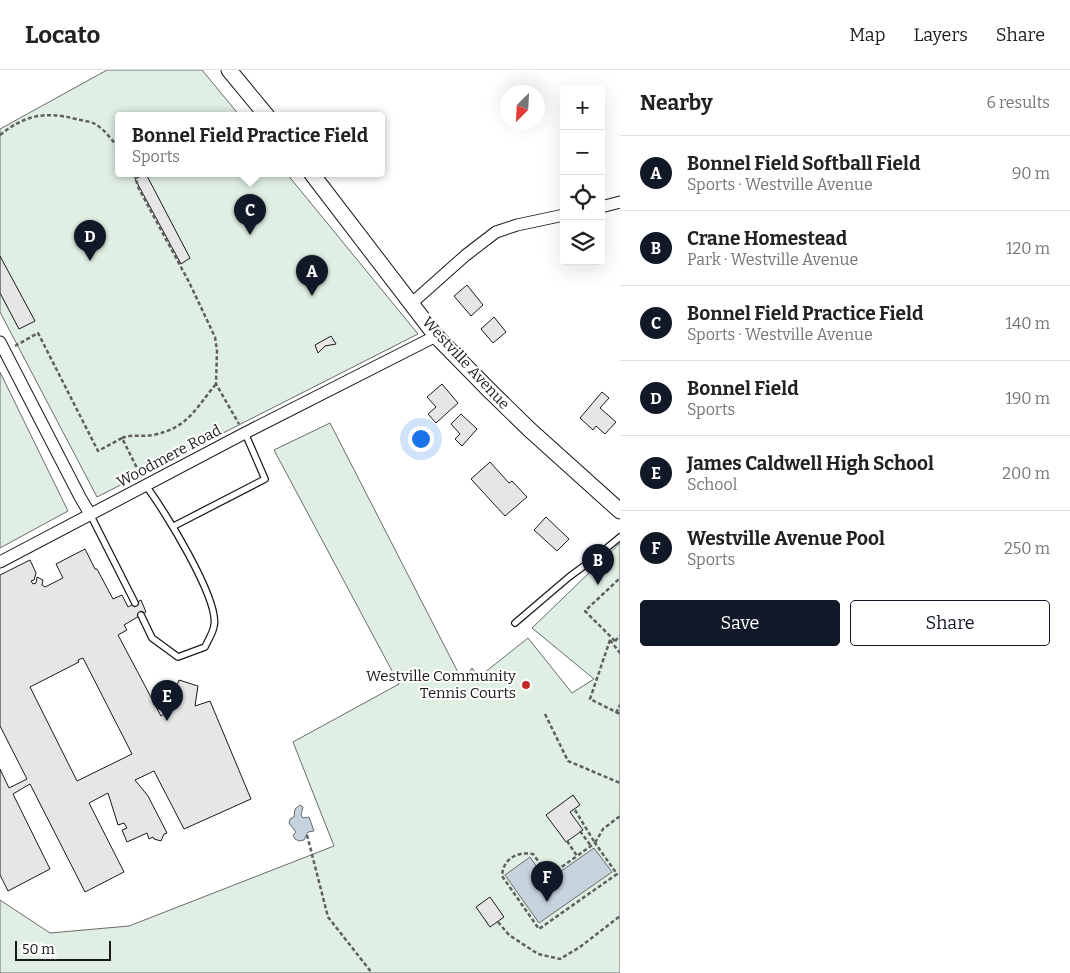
<!DOCTYPE html>
<html lang="en">
<head>
<meta charset="utf-8">
<style>
  :root { --surface:#fff; --page:#f2f2f2; --text:#222; --muted:#767676; --line:#e0e0e0; --accent:#111827 }
  body { margin:0; font-family:Bitter,serif; background:var(--page); color:var(--text) }
  .controls { position:absolute; right:15px; top:15px; display:grid; overflow:hidden; border-radius:5px; box-shadow:0 5px 20px #0002 }
  .controls button { width:45px; height:45px; display:grid; place-items:center; padding:0; border:0; border-bottom:1px solid var(--line); background:var(--surface); color:var(--text); font:25px sans-serif }
  .compass { position:absolute; left:500px; top:15px; width:45px; height:45px; border-radius:50%; background:var(--surface); box-shadow:0 5px 20px #0002; rotate:204deg }
  .scale { position:absolute; left:15px; bottom:12px; width:96px; box-sizing:border-box; padding-left:5px; border:2px solid #1a1a1a; border-top:0; font-size:14px; line-height:18px; white-space:nowrap; color:#1a1a1a; -webkit-text-stroke:4px #fff; paint-order:stroke }
  .you { position:absolute; left:420px; top:368px; width:18px; height:18px; margin:-12px; border:4px solid #fff; border-radius:50%; background:#1a73e8; box-shadow:0 0 0 8px #1a73e833 }
  .badge { display:grid; place-items:center; width:32px; height:32px; border-radius:50%; background:var(--accent); color:#fff; font-size:16px; font-weight:700 }
  .pin { position:absolute; translate:-50% -41px; filter:drop-shadow(0 1px 2px #0008) }
  .pin::after { content:''; position:absolute; top:26px; width:18px; height:15px; background:inherit; clip-path:polygon(0 0,100% 0,50% 100%) }
  .popup { position:absolute; left:115px; top:42px; width:270px; height:65px; box-sizing:border-box; display:grid; place-content:center; border-radius:5px; background:var(--surface); filter:drop-shadow(0 1px 4px #0005); font-size:16px; white-space:nowrap; color:var(--muted) }
  .popup b { font-size:19px; color:var(--text) }
  .popup::after { content:''; position:absolute; left:50%; top:100%; margin-left:-10px; border:10px solid transparent; border-top-color:var(--surface) }
  .list { margin:0; padding:0; list-style:none }
  h2 { display:flex; justify-content:space-between; align-items:center; height:65px; margin:0; padding:0 20px; font-size:21px }
  h2 small { font-size:16px; font-weight:400; color:var(--muted) }
  .list li { display:grid; grid-template-columns:32px 1fr auto; gap:15px; align-items:center; box-sizing:border-box; height:75px; padding:0 20px; border-top:1px solid var(--line) }
  .list b { display:block; font-size:19px; white-space:nowrap }
  .list p { margin:0; font-size:16px; white-space:nowrap; color:var(--muted) }
  .list em { font-size:16px; font-style:normal; color:var(--muted) }
  .actions { display:flex; gap:10px; padding:15px 20px }
  .actions a { flex:1; padding:11px 0; border:1px solid var(--accent); border-radius:5px; text-align:center; font-size:18px; color:var(--accent) }
  .actions .main { background:var(--accent); color:#fff }
  .icon { flex:none; width:28px; height:28px; fill:none; stroke:currentColor; stroke-width:2; stroke-linecap:round; stroke-linejoin:round }
  .map { position:relative; flex:none; width:620px; height:903px; overflow:hidden }
  header { display:flex; align-items:center; gap:30px; box-sizing:border-box; height:70px; padding:0 25px; background:var(--surface); border-bottom:1px solid var(--line) }
  header strong { font-size:24px }
  nav { display:flex; gap:28px; margin-inline-start:auto; font-size:18px }
  main { display:flex }
  aside { flex:1; background:var(--surface) }
  .map>svg:first-child { display:block }
  .green { fill:#e0efe3; stroke:#6a6a6a }
  .water { fill:#c6d2dc; stroke:#6a6a6a }
  .building { fill:#e6e6e6; stroke:#1a1a1a; fill-rule:evenodd }
  .lines { fill:none; stroke-linecap:round; stroke-linejoin:round }
  .service-casing { stroke:#1a1a1a; stroke-width:8 }
  .minor-casing { stroke:#1a1a1a; stroke-width:13 }
  .tertiary-casing { stroke:#1a1a1a; stroke-width:17 }
  .path { stroke:#5f5f5f; stroke-width:2.5; stroke-dasharray:4 2.5; stroke-linecap:butt }
  .service { stroke:#fff; stroke-width:5.5 }
  .minor { stroke:#fff; stroke-width:11 }
  .tertiary { stroke:#fff; stroke-width:15 }
  .poi-dot { fill:#c62828; stroke:#fff; stroke-width:2 }
  .labels { text-anchor:middle; stroke-width:4; stroke-linejoin:round; paint-order:stroke }
  .street-label { font-size:15px; fill:#1a1a1a; stroke:#fff }
  .poi-label { font-size:15px; fill:#1a1a1a; stroke:#fff; text-anchor:end }
</style>
</head>
<body>
<header>
<strong>Locato</strong>
<nav><a>Map</a><a>Layers</a><a>Share</a></nav>
</header>
<main>
<div class="map">
<svg width="620" height="903" viewBox="0 0 620 903">
  <rect width="100%" height="100%" fill="#fff"/>
  <g class="green">
    <path d="M107,0h95l38,46h-121v58h168l131,160 -321,163 -97,-185v-183z"/>
    <path d="M0,302l68,139 -68,37z"/>
    <path d="M330,353l133,259 9,-14 7,9 49,-39 44,55 22,-14 -62,-51 88,-85v430h-620v-73l50,33 79,-7 205,-80 -41,-104 106,-58 -125,-234z"/>
  </g>
  <g class="water">
    <path d="M300,735l3,2 -2,8 2,3 6,-1 5,14 -6,1 -4,8 -5,1 -4,-2 -2,-4 3,-3 -7,-9 1,-4 4,-2 1,-8z"/>
    <path d="M594,778l18,24 -73,51 -34,-48 25,-18 17,24z"/>
  </g>
  <g class="building">
    <path d="M145,104h1l44,84 -9,6 -46,-85z"/>
    <path d="M0,186l35,65 -16,8 -19,-36z"/>
    <path d="M467,215l16,20 -12,11 -17,-20z"/>
    <path d="M494,247l12,15 -13,11 -12,-14z"/>
    <path d="M331,266l5,8 -11,2 -7,7 -3,-8z"/>
    <path d="M442,314l16,19 -22,20 -8,-9 8,-7 -9,-10z"/>
    <path d="M602,322l7,6 -9,10 16,14 -11,12 -9,-8 -3,4 -13,-12z"/>
    <path d="M461,344l16,15 -15,17 -7,-7 5,-5 -9,-10z"/>
    <path d="M490,392l19,21 3,-2 15,16 -22,19 -34,-37z"/>
    <path d="M546,447l23,22 -12,12 -23,-21z"/>
    <path d="M85,479l10,20h2l16,30 9,-4 6,12 13,-7 5,12 -22,13 3,5 -9,5 43,81 5,-4 13,-32 19,6 -3,20 15,-5 41,98 -67,30 -30,-58 -19,9 13,16 19,37 -3,1 -3,7 -7,-2 -1,-2 -4,2 -2,-6 -20,9 -5,-12 5,-2 -3,-5 -6,2 -10,-32 -19,10 35,69 -39,20 -55,-108 -17,10 37,75 -42,22 -8,-16v-106l9,19 18,-9 -27,-53v-151l30,-15 6,13 -2,7 -3,1 2,3 3,-1 1,-6 6,3 -1,5 3,2 18,-9 -7,-14zM83,588l49,96 -55,27 -47,-94 49,-25 -1,-2z"/>
    <path d="M573,725l7,10 -10,7 13,18 -17,12 -20,-27z"/>
    <path d="M490,827l14,20 -14,10 -14,-20z"/>
  </g>
  <g class="lines">
    <g class="service-casing">
      <g id="service">
        <path d="M90,444l45,89"/>
        <path d="M174,456l91,-47 -20,-46"/>
        <path d="M141,545l11,23 26,19 27,-10c3,-7 8,-14 9,-21 6,-26 -51,-118 -68,-140"/>
        <path d="M515,553l54,-46 23,-17 28,-23"/>
      </g>
    </g>
    <g class="minor-casing">
      <g id="minor">
        <path d="M601,137l19,-5"/>
        <path d="M412,233l54,-48 30,-23 21,-7 47,-10"/>
        <path d="M0,272l80,155 10,17"/>
        <path d="M0,492l245,-129 191,-97"/>
      </g>
    </g>
    <g class="tertiary-casing">
      <g id="tertiary">
        <path d="M229,0l38,46"/>
        <path d="M312,104l124,162 53,54 41,40 90,81"/>
      </g>
    </g>
    <g class="path">
      <path d="M0,65c25,-20 45,-24 76,-16 6,2 14,2 19,5 9,5 18,17 24,25"/>
      <path d="M134,104l5,15 50,93 26,55 2,14 -1,33 23,40"/>
      <path d="M15,276l23,-13 60,118 24,-13 19,38"/>
      <path d="M122,368c9,-4 20,-1 31,-3 35,-7 42,-26 63,-51"/>
      <path d="M610,570l-20,59 30,15"/>
      <path d="M610,570l10,13"/>
      <path d="M615,571l-30,-30 35,-33"/>
      <path d="M615,571l5,-5"/>
      <path d="M616,643l4,-8"/>
      <path d="M545,644l23,47 52,22"/>
      <path d="M575,740l20,33 8,-14 17,-13"/>
      <path d="M580,761l11,15"/>
      <path d="M307,765l21,82 44,56"/>
      <path d="M567,771l10,15 18,-13 22,31 -78,55 -37,-53c1,-17 15,-25 31,-22l16,22 28,-20"/>
      <path d="M498,852l11,13 29,19 22,5 20,-12 40,-31"/>
    </g>
    <use href="#service" class="service"/>
    <use href="#minor" class="minor"/>
    <use href="#tertiary" class="tertiary"/>
  </g>
  <circle class="poi-dot" cx="526" cy="615" r="5"/>
  <g class="labels">
    <g class="street-label">
      <text transform="translate(466 293) rotate(47)" y="5">Westville Avenue</text>
      <text transform="translate(169 386) rotate(-28)" y="5">Woodmere Road</text>
    </g>
    <g class="poi-label">
      <text x="516" y="611">Westville Community<tspan x="516" dy="17">Tennis Courts</tspan></text>
    </g>
  </g>
</svg>
<div class="controls">
<button>+</button>
<button>−</button>
<button><svg class="icon" aria-label="locate" viewBox="0 0 24 24"><circle cx="12" cy="12" r="6"/><path d="M12 2v4M12 18v4M2 12h4M18 12h4"/></svg></button>
<button><svg class="icon" aria-label="layers" viewBox="0 0 24 24"><path d="M12 4l9 5-9 5-9-5zM3 14l9 5 9-5"/></svg></button>
</div>
<svg class="compass" viewBox="-18 -18 36 36"><path d="M0-13l5 13h-10z" fill="#e53935"/><path d="M0 13l5-13h-10z" fill="#767676"/></svg>
<div class="scale">50 m</div>
<div class="you"></div>
<div class="pin badge" style="left:312px;top:226px">A</div>
<div class="pin badge" style="left:598px;top:515px">B</div>
<div class="pin badge" style="left:250px;top:165px">C</div>
<div class="popup"><b>Bonnel Field Practice Field</b>Sports</div>
<div class="pin badge" style="left:90px;top:191px">D</div>
<div class="pin badge" style="left:167px;top:651px">E</div>
<div class="pin badge" style="left:547px;top:832px">F</div>
</div>
<aside>
<h2>Nearby<small>6 results</small></h2>
<ul class="list">
<li><span class="badge">A</span><div><b>Bonnel Field Softball Field</b><p>Sports · Westville Avenue</p></div><em>90 m</em></li>
<li><span class="badge">B</span><div><b>Crane Homestead</b><p>Park · Westville Avenue</p></div><em>120 m</em></li>
<li><span class="badge">C</span><div><b>Bonnel Field Practice Field</b><p>Sports · Westville Avenue</p></div><em>140 m</em></li>
<li><span class="badge">D</span><div><b>Bonnel Field</b><p>Sports</p></div><em>190 m</em></li>
<li><span class="badge">E</span><div><b>James Caldwell High School</b><p>School</p></div><em>200 m</em></li>
<li><span class="badge">F</span><div><b>Westville Avenue Pool</b><p>Sports</p></div><em>250 m</em></li>
</ul>
<div class="actions"><a class="main">Save</a><a>Share</a></div>
</aside>
</main>
</body>
</html>
